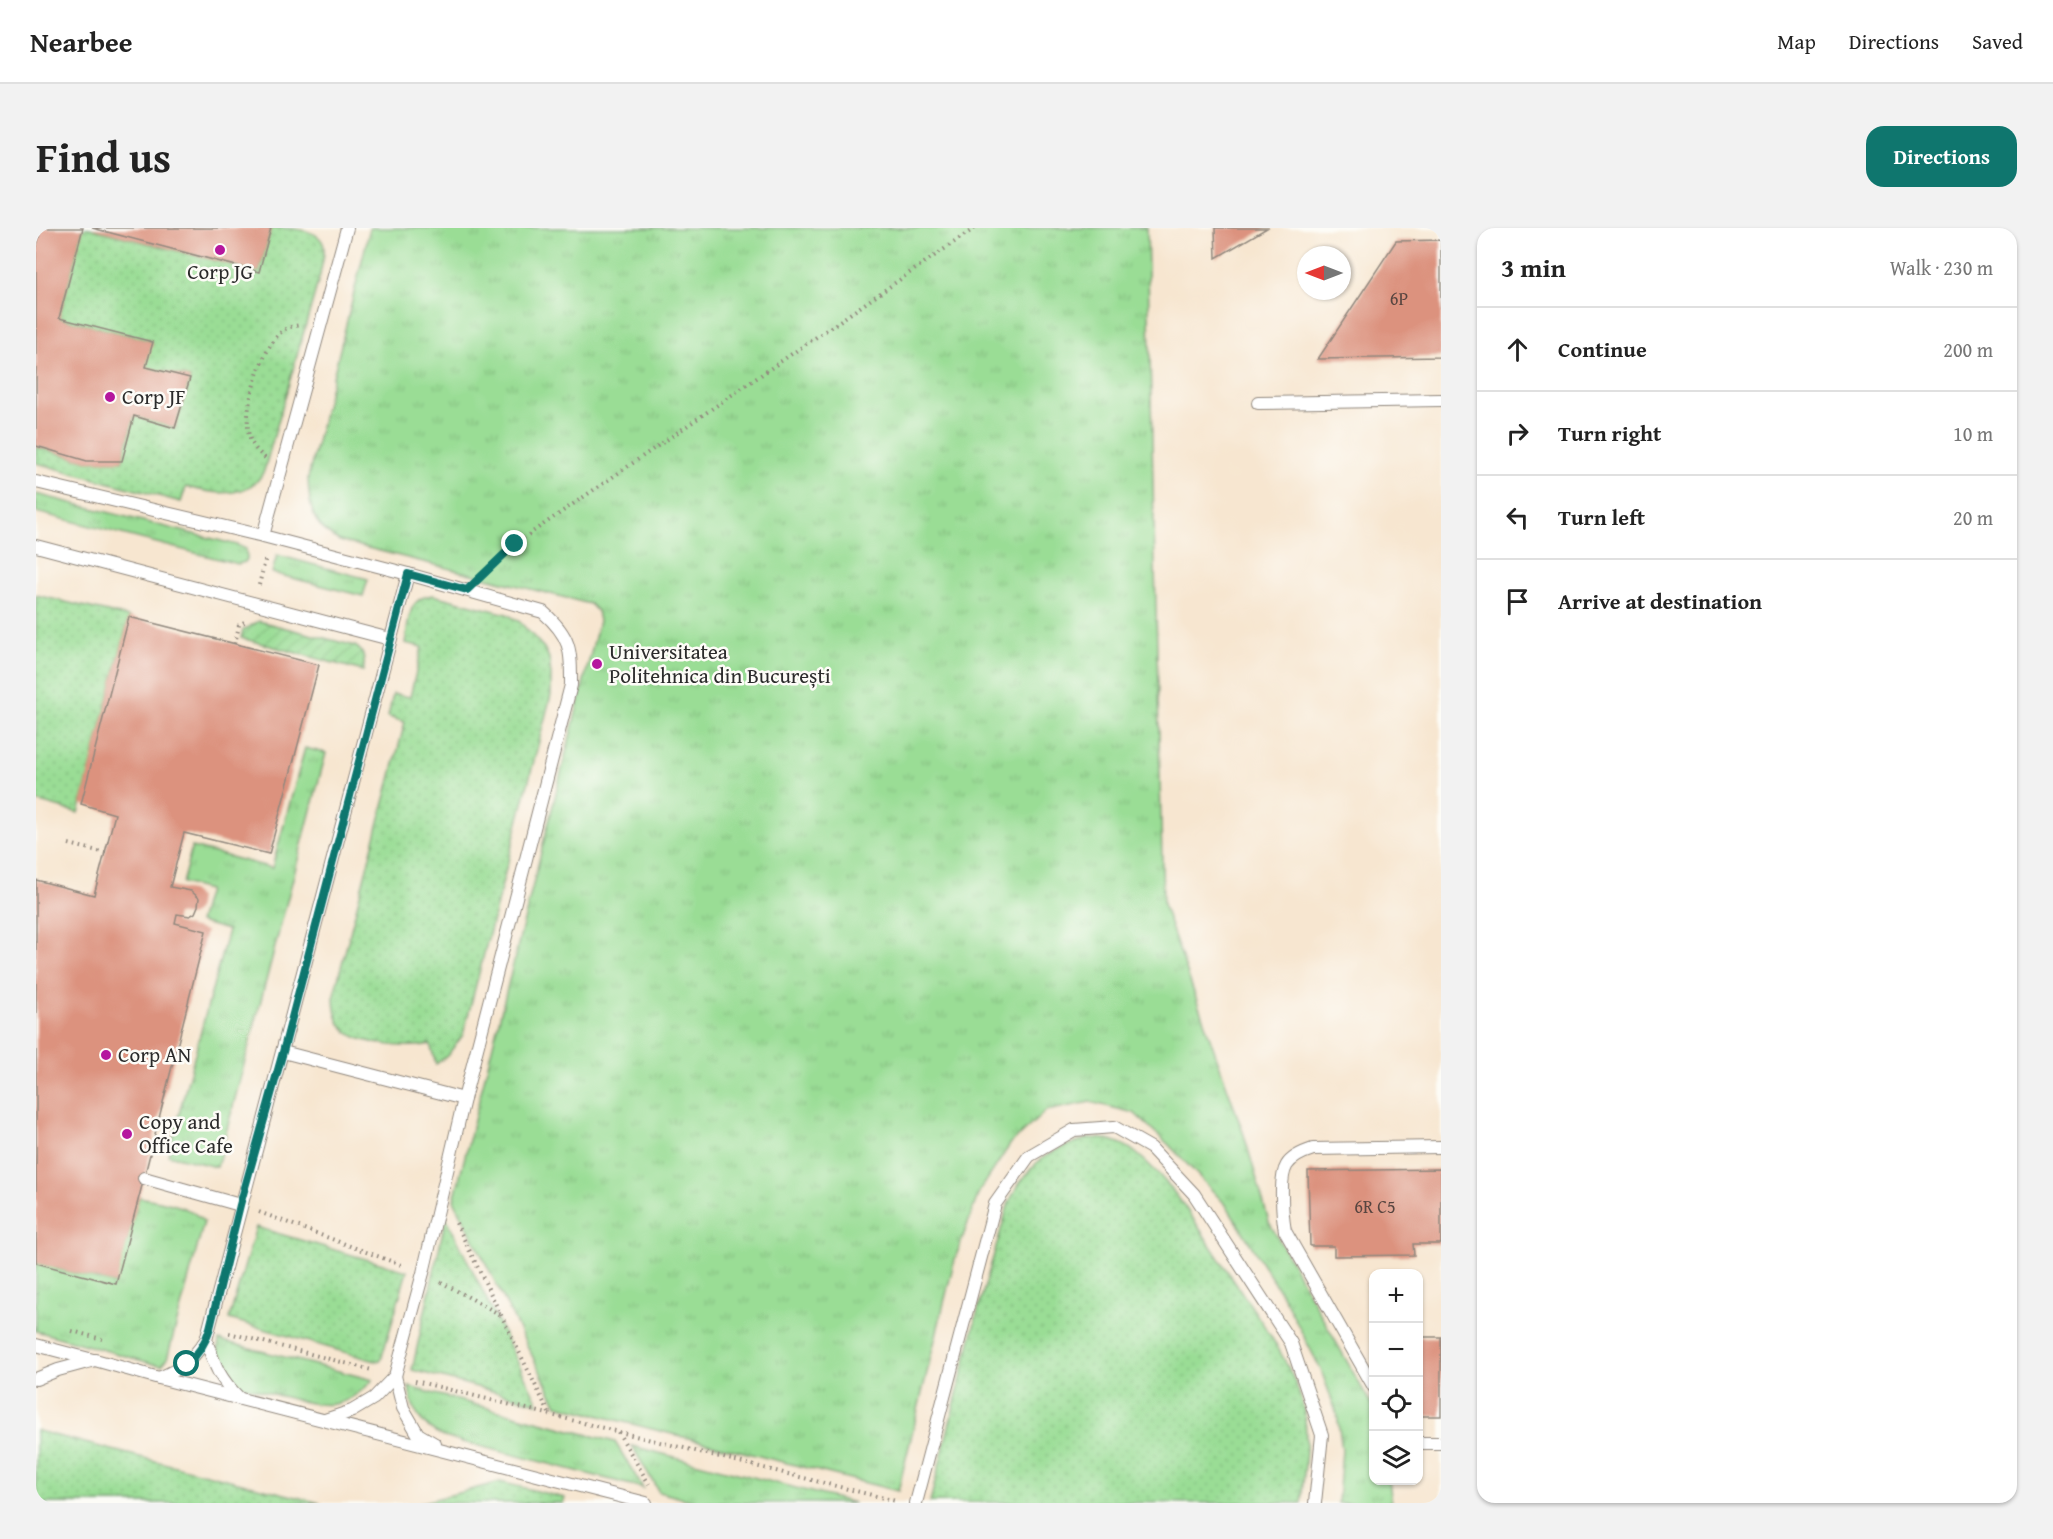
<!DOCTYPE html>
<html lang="en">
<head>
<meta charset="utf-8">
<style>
  :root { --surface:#fff; --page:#f2f2f2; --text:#222; --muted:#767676; --line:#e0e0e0; --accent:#0f766e }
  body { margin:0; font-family:"Gentium Book Plus",serif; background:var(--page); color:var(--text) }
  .controls { position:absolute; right:18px; bottom:18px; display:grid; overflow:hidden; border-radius:12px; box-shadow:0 2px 4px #0004 }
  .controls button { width:54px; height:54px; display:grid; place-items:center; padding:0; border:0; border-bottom:2px solid var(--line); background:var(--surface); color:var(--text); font:30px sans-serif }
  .compass { position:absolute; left:1261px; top:18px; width:54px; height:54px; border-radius:50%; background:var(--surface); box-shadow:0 2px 4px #0004; rotate:270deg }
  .stop { position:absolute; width:18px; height:18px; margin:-14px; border:4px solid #0f766e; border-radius:50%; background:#fff }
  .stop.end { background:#0f766e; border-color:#fff; box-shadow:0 2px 6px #0008 }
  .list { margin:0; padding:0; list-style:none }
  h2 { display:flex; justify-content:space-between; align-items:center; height:78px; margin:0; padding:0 24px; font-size:26px }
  h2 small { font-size:20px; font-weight:400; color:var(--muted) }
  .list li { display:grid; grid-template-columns:39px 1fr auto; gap:18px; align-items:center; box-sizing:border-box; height:84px; padding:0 24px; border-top:2px solid var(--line) }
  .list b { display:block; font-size:22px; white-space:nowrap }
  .list em { font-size:20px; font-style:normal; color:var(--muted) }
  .icon { flex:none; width:33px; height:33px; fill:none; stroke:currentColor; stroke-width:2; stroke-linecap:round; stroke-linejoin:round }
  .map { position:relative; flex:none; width:1405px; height:1275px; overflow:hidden; border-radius:18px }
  header { display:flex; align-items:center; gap:36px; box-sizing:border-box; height:84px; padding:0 30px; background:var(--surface); border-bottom:2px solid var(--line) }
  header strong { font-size:28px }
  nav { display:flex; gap:33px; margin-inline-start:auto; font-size:21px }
  .intro { display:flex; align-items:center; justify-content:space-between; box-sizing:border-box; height:144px; padding:0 36px }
  h1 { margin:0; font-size:42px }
  .button { padding:15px 27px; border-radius:18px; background:var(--accent); color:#fff; font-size:21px; font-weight:700 }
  main { display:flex; gap:36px; padding:0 36px }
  aside { flex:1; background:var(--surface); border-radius:18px; box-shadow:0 2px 4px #0004 }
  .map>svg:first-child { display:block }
  .grass { fill:url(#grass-tufts); stroke:#628460; stroke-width:1.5 }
  .park { fill:url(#park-dots); stroke:#628460; stroke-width:1.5 }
  .garden { fill:url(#garden-furrows); stroke:#628460; stroke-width:1.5 }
  .building { fill:#dc927e }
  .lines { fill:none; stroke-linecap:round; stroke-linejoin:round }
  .service-casing { stroke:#91887e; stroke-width:14 }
  .path { stroke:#91887e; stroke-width:4; stroke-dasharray:1.5 4.5; stroke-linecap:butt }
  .service { stroke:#fff; stroke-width:12 }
  .route { stroke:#0f766e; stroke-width:8 }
  .poi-dot { fill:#b5179e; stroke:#fdfcf7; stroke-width:2 }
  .labels { text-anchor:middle; stroke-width:5; stroke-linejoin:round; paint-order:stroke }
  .number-label { font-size:18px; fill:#574540 }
  .poi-label { font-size:21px; fill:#2b2b2b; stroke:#fdfcf7; text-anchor:start }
</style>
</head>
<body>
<header>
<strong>Nearbee</strong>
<nav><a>Map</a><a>Directions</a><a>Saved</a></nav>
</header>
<div class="intro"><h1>Find us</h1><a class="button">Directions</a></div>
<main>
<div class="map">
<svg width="1405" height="1275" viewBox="0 0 1405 1275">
  <defs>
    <pattern id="grass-tufts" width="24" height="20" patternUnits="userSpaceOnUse" patternTransform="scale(1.5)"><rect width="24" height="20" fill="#9add95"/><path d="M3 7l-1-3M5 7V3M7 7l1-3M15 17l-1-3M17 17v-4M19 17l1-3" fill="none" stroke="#85be81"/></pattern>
    <pattern id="park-dots" width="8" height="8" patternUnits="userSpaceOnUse" patternTransform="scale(1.5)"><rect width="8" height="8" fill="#9add95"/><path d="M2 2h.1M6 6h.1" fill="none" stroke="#85be81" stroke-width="1.8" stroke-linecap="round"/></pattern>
    <pattern id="garden-furrows" width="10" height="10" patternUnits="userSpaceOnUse" patternTransform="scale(1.5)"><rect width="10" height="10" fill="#9add95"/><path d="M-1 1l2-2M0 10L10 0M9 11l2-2" fill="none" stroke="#85be81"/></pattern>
  </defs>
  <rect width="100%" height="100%" fill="#fdfcf7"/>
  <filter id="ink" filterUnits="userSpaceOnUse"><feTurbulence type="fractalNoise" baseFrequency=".0167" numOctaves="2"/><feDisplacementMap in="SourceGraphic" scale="12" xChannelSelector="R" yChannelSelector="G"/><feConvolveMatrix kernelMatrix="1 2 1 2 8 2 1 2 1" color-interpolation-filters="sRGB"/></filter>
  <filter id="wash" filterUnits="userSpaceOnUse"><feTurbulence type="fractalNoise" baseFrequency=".008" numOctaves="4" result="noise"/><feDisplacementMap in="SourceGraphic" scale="24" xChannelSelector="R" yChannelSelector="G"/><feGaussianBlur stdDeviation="1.35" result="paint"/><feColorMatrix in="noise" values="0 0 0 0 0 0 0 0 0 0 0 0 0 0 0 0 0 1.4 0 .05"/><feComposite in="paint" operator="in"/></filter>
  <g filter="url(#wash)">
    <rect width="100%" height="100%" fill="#f7e6d0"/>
    <g class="grass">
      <path d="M334,0h777l16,676 81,231 25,87 104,186 1,72 15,1 3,22h-54l4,-53 -5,-36 -16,-44 -36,-70 -58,-94 -58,-61 -35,-32 -44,-11 -44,9 -35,32 -32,49 -25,70 -56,229 -341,-86 -103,-205 145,-579 -2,-10 -7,-7 -250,-63c-28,-14 -31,-34 -32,-63z"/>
      <path d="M0,266l201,51 9,4 1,10 -2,3 -7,2 -202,-52z"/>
      <path d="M241,327l91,24 -5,17 -91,-23z"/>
      <path d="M269,520l21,5 -109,414 -49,-12 60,-225 -29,-8 9,-32 -26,-7 10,-36 80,21z"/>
      <path d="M103,969c22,5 50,7 65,25l-37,137 -5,6 -8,-1 -118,-33v-68l79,21z"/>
      <path d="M183,1112l154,40c-29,30 -46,28 -84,18 -17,-4 -33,-9 -50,-13 -16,-11 -23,-25 -20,-45z"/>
      <path d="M373,1159l206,55 28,46 -199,-51c-23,-12 -32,-24 -35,-50z"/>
      <path d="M596,1218l222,57h-154l-41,-11z"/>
    </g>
    <g class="park">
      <path d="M47,0h6l170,44 12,-44c20,0 55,0 53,23 0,8 -3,16 -4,24l-56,196c-2,3 -5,9 -8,11 -20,17 -48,10 -70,5l-5,15 -145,-39v-16l51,14h35l12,-45 41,12 15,-50 -44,-11 6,-26 -93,-23z"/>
      <path d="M0,367l93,22 -50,196 -43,-12z"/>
      <path d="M397,367l74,19 13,8 24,26 5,10 2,17v20l-88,340 -16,21 -11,8 -6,-20c-20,5 -72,1 -86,-15 -9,-10 -10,-22 -10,-35l71,-272 -17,-5 5,-23 17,3 12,-50 -17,-4c4,-22 2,-46 28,-48z"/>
      <path d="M1054,910c17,0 33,4 46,15 40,32 64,78 92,119 27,41 67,92 76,140 5,30 0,61 -3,91l-371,-1 49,-196 30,-104c21,-41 37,-51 81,-64z"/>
      <path d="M410,989l92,186 -126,-33z"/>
      <path d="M220,999l151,44 -26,89 -6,1 -146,-42z"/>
      <path d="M0,1202l2,1 282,72h-284z"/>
      <path d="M464,1254l65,16 -2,5h-143z"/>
    </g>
    <path class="garden" d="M223,393l96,25c9,5 11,15 8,25l-122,-33 2,-8z"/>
    <g id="blocks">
      <g class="building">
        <path d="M5,0h42l-24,90 94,24 -7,25 44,11 -15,50 -41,-12 -12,45h-35l-51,-15v-196z"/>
        <path d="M56,0h179l-12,44z"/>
        <path d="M1179,0h52l-51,30z"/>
        <path d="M1405,12v117l-123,2 78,-118z"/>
        <path d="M93,389l190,48 -50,189 -85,-21 -14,54 21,4 8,7 -1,8 -3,7 -5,3 -13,-2 -2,9 31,8 -62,247 -28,106 -80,-21v-383l58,15 21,-81 -34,-10z"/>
        <path d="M1405,941v75h-28l1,11 -80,1v-10h-24l-2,-75z"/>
        <rect x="1382" y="1109" width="23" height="79"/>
      </g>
    </g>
  </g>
  <g filter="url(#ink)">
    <use href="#blocks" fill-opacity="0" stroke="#91887e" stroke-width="1.5"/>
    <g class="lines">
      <g class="service-casing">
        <g id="service">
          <path d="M1222,175l183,-3"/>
          <path d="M0,254l227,54 145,38"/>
          <path d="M227,308l84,-308"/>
          <path d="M0,318l354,93"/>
          <path d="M247,824l181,47"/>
          <path d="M108,950l96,27"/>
          <path d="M170,1112c9,26 13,38 33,58"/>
          <path d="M0,1117l57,15"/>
          <path d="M359,1148l8,32 15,26 17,10"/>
          <path d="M123,1150c24,-10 32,-17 47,-38l202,-766 135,38c28,25 28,37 28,73l-107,414 -41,174 -28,103 -21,22 -22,13 -27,9"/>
          <path d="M0,1151l22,-9 37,-10 64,18 487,125"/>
          <path d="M1338,1159l-89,-156c-2,-12 -3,-23 -3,-34 -1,-29 3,-39 31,-48l128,-2"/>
          <path d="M1382,1215h23"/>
          <path d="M880,1275l79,-299 34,-48 45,-26 40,-3 37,21 43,46 97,149 31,92 -7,68"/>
        </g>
      </g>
      <g class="path">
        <path d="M229,230c-6,-5 -12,-11 -15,-19 -9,-26 10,-86 30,-106 6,-6 13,-7 21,-8"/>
        <path d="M447,346l32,-30 460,-316"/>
        <path d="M223,357l7,-28"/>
        <path d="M199,416l4,-19 7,-4"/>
        <path d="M33,616l37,9"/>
        <path d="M223,984l145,54"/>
        <path d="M420,995l93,190"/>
        <path d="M405,1054l60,33"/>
        <path d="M36,1103l30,8"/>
        <path d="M193,1105l143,37"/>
        <path d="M379,1153l481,120"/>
        <path d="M582,1204l31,52"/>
      </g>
      <use href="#service" class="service"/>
    </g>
  </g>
  <g class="lines" filter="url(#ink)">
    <path class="route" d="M151,1136c11,-9 19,-23 23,-36l30,-123 43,-153 125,-478 59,16 48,-46"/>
  </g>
  <g class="poi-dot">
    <circle cx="184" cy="22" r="6"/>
    <circle cx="74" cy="169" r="6"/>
    <circle cx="561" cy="436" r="6"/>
    <circle cx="70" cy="827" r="6"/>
    <circle cx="91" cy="906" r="6"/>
  </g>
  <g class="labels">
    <g class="number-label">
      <text x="1363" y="77">6P</text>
      <text x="1339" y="985">6R C5</text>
    </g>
    <g class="poi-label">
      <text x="184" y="51" text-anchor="middle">Corp JG</text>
      <text x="86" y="176">Corp JF</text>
      <text x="573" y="431">Universitatea<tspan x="573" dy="24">Politehnica din București</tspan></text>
      <text x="82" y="834">Corp AN</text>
      <text x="103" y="901">Copy and<tspan x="103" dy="24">Office Cafe</tspan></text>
    </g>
  </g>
</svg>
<div class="controls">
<button>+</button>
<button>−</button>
<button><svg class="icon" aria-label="locate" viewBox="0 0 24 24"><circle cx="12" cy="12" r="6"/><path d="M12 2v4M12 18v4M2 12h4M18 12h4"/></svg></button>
<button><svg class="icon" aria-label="layers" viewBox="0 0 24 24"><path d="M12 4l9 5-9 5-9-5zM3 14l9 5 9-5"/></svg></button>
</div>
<svg class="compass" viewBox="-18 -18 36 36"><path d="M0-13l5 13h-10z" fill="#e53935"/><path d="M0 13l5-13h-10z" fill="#767676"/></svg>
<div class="stop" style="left:151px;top:1136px"></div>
<div class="stop end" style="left:479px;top:316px"></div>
</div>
<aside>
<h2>3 min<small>Walk · 230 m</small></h2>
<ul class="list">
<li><svg class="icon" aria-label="ahead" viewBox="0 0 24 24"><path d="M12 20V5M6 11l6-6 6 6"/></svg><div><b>Continue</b></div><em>200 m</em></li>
<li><svg class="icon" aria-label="right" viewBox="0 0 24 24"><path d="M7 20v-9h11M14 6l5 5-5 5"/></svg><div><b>Turn right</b></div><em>10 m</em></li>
<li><svg class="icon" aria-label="left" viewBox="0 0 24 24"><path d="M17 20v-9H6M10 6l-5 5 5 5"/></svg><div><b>Turn left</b></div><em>20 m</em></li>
<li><svg class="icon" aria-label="arrive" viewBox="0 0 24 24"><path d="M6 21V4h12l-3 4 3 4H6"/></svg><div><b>Arrive at destination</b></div></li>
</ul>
</aside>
</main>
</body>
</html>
